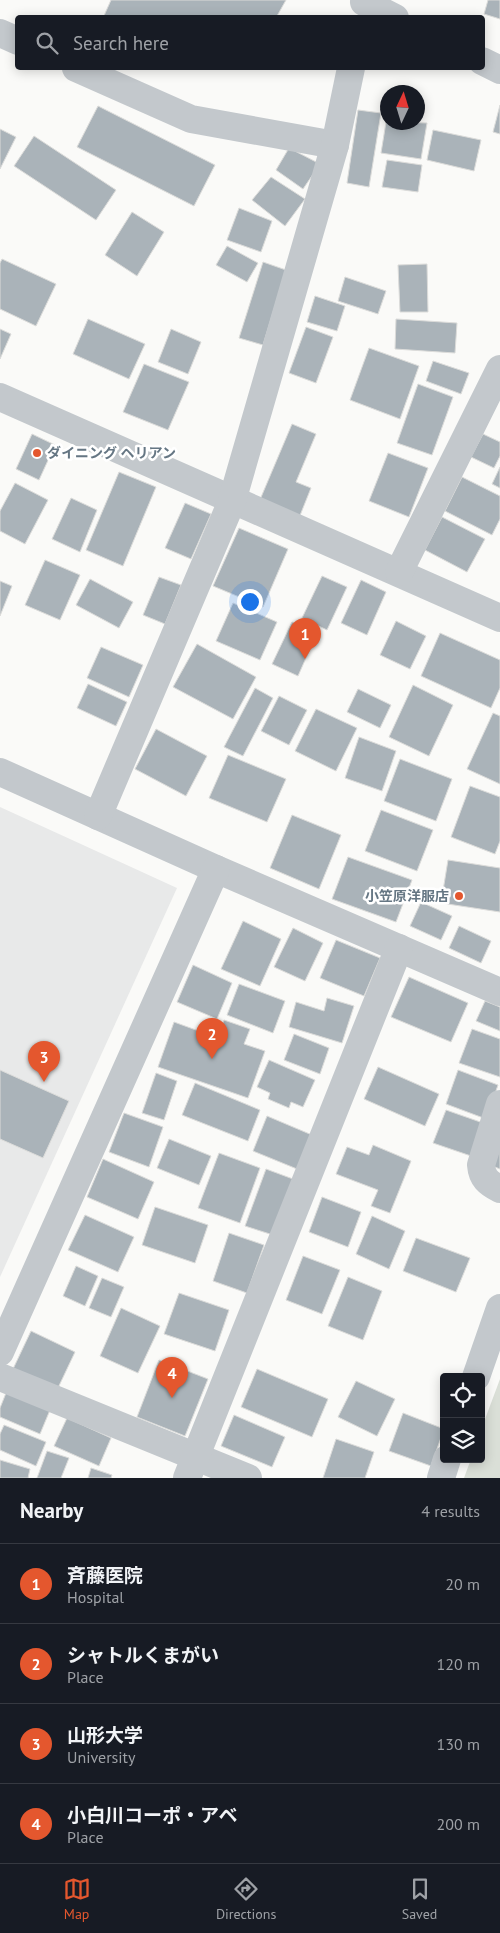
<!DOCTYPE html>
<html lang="en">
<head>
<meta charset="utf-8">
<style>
  :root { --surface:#171b24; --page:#20242c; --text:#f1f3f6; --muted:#9ea1a6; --line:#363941; --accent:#e4572e }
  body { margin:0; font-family:"PT Sans","Noto Sans JP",sans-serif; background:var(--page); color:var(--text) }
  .controls { position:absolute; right:15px; bottom:15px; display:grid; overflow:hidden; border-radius:5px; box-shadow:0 2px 12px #0003 }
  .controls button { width:45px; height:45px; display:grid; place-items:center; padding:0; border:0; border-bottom:1px solid var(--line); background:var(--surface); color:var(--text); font:25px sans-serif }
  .compass { position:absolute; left:380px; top:85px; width:45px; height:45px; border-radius:50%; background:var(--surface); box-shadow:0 2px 12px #0003; rotate:4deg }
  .you { position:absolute; left:249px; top:601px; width:18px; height:18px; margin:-12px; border:4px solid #fff; border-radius:50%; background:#1a73e8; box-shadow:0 0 0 8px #1a73e833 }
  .badge { display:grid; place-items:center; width:32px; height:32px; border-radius:50%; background:var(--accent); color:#fff; font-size:16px; font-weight:700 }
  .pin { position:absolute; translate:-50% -41px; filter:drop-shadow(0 1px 2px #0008) }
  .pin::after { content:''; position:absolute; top:26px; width:18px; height:15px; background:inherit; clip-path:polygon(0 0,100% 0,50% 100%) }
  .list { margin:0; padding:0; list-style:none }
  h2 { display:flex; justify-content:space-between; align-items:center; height:65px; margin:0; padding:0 20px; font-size:21px }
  h2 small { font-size:16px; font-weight:400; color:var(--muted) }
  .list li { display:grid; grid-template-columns:32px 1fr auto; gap:15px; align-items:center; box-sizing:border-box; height:80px; padding:0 20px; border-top:1px solid var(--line) }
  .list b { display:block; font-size:19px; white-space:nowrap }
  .list p { margin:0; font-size:16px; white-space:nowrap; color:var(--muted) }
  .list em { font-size:16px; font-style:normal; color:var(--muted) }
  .icon { flex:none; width:28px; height:28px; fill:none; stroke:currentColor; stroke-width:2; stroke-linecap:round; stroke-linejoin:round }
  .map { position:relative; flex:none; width:500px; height:1478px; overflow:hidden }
  .search { position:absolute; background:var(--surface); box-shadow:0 2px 12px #0003; left:15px; right:15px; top:15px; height:55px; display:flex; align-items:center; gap:12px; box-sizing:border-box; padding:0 18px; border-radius:5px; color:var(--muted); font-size:19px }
  .sheet { height:385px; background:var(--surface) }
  nav { display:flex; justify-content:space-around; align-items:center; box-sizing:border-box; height:70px; border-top:1px solid var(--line); background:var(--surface); font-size:14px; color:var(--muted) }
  nav a { display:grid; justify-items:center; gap:2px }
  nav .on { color:var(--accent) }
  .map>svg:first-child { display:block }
  .built { fill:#e8e9e9 }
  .green { fill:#dadfd7 }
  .building { fill:#aab3b9; stroke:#dcdcda }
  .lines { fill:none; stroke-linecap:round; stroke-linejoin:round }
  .minor { stroke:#c3c8cc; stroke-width:28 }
  .poi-dot { fill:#e4572e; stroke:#fff; stroke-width:2 }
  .labels { text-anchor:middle; stroke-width:5; stroke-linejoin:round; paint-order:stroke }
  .poi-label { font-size:14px; font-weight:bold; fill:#657683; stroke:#fff; text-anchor:start }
</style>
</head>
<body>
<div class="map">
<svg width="500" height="1478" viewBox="0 0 500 1478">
  <rect width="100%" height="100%" fill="#fafaf8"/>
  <path class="built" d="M0,807l177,81 -177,389z"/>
  <path class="green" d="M500,1379v99h-36l7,-19h10v-29z"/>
  <g class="building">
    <path d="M111,0h175l-9,16 -4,2h-170z"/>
    <path d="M488,0h12v19l-16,-5z"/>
    <path d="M500,105v29l-7,-2z"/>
    <path d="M98,106l117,59 -21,41 -117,-59z"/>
    <path d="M358,110l23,3 -12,74 -22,-4z"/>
    <path d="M387,116l1,6 39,1 -6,36 -40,-6z"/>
    <path d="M0,129l16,8 -16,32z"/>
    <path d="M433,130l48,10 -7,31 -47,-11z"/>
    <path d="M34,136l82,54 -20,30 -82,-54z"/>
    <path d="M289,148l31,16 -17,25 -27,-19z"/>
    <path d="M387,160l35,5 -4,27 -36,-5z"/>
    <path d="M271,177l34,22 -20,27 -33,-26z"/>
    <path d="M239,208l33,13 -11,31 -34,-12z"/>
    <path d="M132,212l32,20 -27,44 -32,-21z"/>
    <path d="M227,246l31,17 -11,19 -31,-17z"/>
    <path d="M2,259l54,25 -20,42 -36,-17v-46z"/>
    <path d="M263,262l23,8 -23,75 -24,-7z"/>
    <path d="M427,264l1,48h-28l-2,-47z"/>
    <path d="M345,277l41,14 -8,23 -40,-13z"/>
    <path d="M315,296l30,10 -8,25 -30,-9z"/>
    <path d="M88,319l57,25 -16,35 -56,-25z"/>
    <path d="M396,319l61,4 -2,30 -60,-4z"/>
    <path d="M306,327l27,10 -17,46 -27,-10z"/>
    <path d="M0,329l11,5 -11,25z"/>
    <path d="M171,329l30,13 -13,32 -30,-12z"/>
    <path d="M369,348l50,18 -19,53 -50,-19z"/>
    <path d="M433,361l36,12 -8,21 -35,-13z"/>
    <path d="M144,364l45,18 -21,48 -45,-18z"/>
    <path d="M418,384l35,13 -21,58 -35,-12z"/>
    <path d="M292,424l24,10 -20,48 15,6 -12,30 -40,-16z"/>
    <path d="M32,434l23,11 -16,35 -23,-11z"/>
    <path d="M483,434l17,8v14l-6,12 -23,-11z"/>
    <path d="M388,453l40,15 -19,49 -40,-16z"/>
    <path d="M500,467v21l-8,-4z"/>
    <path d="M119,472l37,15 -33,79 -37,-16z"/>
    <path d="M462,477l38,19v23l-8,16 -47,-24z"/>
    <path d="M15,483l33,17 -23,44 -25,-13v-20z"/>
    <path d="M71,498l26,12 -17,42 -28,-13z"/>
    <path d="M185,503l26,11 -20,45 -26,-11z"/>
    <path d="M442,517l43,22 -18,33 -42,-22z"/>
    <path d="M239,528l49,21 -25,58 -50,-21z"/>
    <path d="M45,560l35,15 -20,45 -35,-15z"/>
    <path d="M322,576l25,11 -20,43 -25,-12z"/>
    <path d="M159,577l22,8 -16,39 -22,-9z"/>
    <path d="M90,579l43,23 -14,26 -43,-23z"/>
    <path d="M361,580l25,12 -19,43 -26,-12z"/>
    <path d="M0,581l12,5 -12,30z"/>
    <path d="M233,603l44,19 -17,38 -44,-19z"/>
    <path d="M396,621l30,15 -16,33 -30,-14z"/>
    <path d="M292,622l25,11 -19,43 -26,-12z"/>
    <path d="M440,633l60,27v28l-9,20 -70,-32z"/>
    <path d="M197,644l59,33 -23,42 -60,-32z"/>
    <path d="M101,647l42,18 -14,32 -42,-19z"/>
    <path d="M88,684l39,18 -11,24 -39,-18z"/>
    <path d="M413,685l40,20 -24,51 -40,-19z"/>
    <path d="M255,688l18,10 -30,58 -19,-9z"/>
    <path d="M358,689l33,16 -11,23 -33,-16z"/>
    <path d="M279,696l28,14 -18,35 -28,-14z"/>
    <path d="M316,709l41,19 -21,43 -41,-20z"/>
    <path d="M493,713l7,3v68l-33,-15z"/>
    <path d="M156,729l51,27 -21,40 -51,-27z"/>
    <path d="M359,737l37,14 -14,40 -37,-13z"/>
    <path d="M228,755l58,24 -19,43 -58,-24z"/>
    <path d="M400,759l52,20 -16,42 -52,-20z"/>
    <path d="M470,786l30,11v44l-5,13 -44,-17z"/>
    <path d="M381,810l52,20 -16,41 -52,-20z"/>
    <path d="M292,815l49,20 -22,54 -49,-21z"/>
    <path d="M348,857l64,23 -16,42 -64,-23z"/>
    <path d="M448,860l52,8v44l-59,-9z"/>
    <path d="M421,902l31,14 -11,24 -31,-14z"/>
    <path d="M243,921l38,18 -21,47 -39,-17z"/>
    <path d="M459,926l32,15 -10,22 -32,-15z"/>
    <path d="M293,928l30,15 -18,38 -31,-14z"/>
    <path d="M336,940l44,18 -16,38 -44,-18z"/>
    <path d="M193,965l39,18 -15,36 -40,-17z"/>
    <path d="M409,977l59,26 -17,39 -60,-25z"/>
    <path d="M239,984l46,17 -12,32 -46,-18z"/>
    <path d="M327,998l27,8 -12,37 -53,-16 7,-25 28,9z"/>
    <path d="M485,1001l15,6v24l-24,-10z"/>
    <path d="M224,1020l26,9 -6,15 21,7 -17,47 -90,-31 16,-45 44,16z"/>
    <path d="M472,1029l28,10v38l-41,-14z"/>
    <path d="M294,1034l35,14 -9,26 -36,-14z"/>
    <path d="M269,1060l46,20 -12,27 -12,-5 -2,6 -21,-9 2,-6 -13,-6z"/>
    <path d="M378,1067l61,27 -14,32 -61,-27z"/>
    <path d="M0,1070l69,31 -26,57 -43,-19z"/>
    <path d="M458,1070l40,15 -12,34 -40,-15z"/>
    <path d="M156,1073l21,8 -13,39 -22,-7z"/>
    <path d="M195,1083l65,27 -12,31 -66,-26z"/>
    <path d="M446,1110l40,14 -12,33 -41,-14z"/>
    <path d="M124,1113l39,14 -14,40 -40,-15z"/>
    <path d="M267,1116l45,19 -15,34 -44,-18z"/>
    <path d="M500,1136v33l-10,-4z"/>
    <path d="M169,1139l42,17 -12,29 -42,-17z"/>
    <path d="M373,1145l38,16 -21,52 -19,-7 7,-16 -42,-16 11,-27 22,8z"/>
    <path d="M219,1153l41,15 -20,55 -42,-15z"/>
    <path d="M103,1159l51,23 -16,37 -51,-22z"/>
    <path d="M266,1169l27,10 -20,56 -28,-9z"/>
    <path d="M322,1197l39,15 -13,35 -39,-15z"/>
    <path d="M155,1207l53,18 -13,38 -53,-18z"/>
    <path d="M85,1215l49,22 -16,35 -50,-22z"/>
    <path d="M372,1216l33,15 -16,38 -33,-15z"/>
    <path d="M229,1233l35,12 -17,48 -34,-12z"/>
    <path d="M416,1238l54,20 -14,34 -53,-21z"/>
    <path d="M303,1256l37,14 -18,44 -36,-14z"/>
    <path d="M76,1266l22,10 -13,30 -22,-10z"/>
    <path d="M348,1277l34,14 -19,49 -35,-14z"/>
    <path d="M102,1278l22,9 -13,30 -22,-9z"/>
    <path d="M179,1293l50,17 -14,41 -51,-17z"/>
    <path d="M121,1308l39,18 -22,47 -38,-17z"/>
    <path d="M31,1331l44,21 -18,38 -44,-21z"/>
    <path d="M159,1360l49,19 -23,57 -48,-19z"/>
    <path d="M257,1369l71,30 -16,38 -71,-30z"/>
    <path d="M356,1381l39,18 -18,37 -39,-19z"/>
    <path d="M6,1393l44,17 -10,24 -40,-17v-9z"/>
    <path d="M403,1413l41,16 -13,37 -42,-15z"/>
    <path d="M234,1415l51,22 -13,30 -51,-21z"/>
    <path d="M67,1418l44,20 -12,28 -45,-20z"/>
    <path d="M4,1425l42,17 -10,24 -36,-16v-16z"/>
    <path d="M336,1439l38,13 -9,26h-42z"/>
    <path d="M47,1451l22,7 -8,20h-24z"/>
    <path d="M0,1460l30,9 -2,9h-28z"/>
    <path d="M91,1468l21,7 -1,3h-23z"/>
  </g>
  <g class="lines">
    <g class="minor">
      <path d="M364,2l31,16"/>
      <path d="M0,33l18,8"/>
      <path d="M482,61l18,9"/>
      <path d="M76,68l115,51 144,26"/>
      <path d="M0,397l500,221"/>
      <path d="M399,572l101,-203"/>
      <path d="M0,772l216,97 284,123"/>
      <path d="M98,816l134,-315 103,-356 16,-77"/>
      <path d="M500,1104l-19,61c1,13 7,18 19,24"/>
      <path d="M0,1352l216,-483"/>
      <path d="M0,1377l248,101"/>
      <path d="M476,1377l24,-69"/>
      <path d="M187,1478l212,-530"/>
      <path d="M441,1478l6,-19"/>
    </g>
  </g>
  <g class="poi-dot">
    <circle cx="37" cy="453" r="5"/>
    <circle cx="459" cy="896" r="5"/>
  </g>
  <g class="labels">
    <g class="poi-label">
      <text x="47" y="458">ダイニング ヘリアン</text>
      <text x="449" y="901" text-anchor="end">小笠原洋服店</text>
    </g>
  </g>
</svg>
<div class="controls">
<button><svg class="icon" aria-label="locate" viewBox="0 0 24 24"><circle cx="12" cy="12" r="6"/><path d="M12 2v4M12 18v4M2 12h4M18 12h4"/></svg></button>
<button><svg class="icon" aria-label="layers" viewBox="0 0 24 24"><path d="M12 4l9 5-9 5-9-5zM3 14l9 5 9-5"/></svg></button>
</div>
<svg class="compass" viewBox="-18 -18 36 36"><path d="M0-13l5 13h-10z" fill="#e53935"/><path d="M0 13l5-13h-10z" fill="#9ea1a6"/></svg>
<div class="you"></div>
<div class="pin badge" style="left:305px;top:659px">1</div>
<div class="pin badge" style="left:212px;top:1059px">2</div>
<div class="pin badge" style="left:44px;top:1082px">3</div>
<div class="pin badge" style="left:172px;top:1398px">4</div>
<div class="search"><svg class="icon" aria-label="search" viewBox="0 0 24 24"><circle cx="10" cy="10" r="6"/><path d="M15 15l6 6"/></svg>Search here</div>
</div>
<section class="sheet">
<h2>Nearby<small>4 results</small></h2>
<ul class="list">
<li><span class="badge">1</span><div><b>斉藤医院</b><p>Hospital</p></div><em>20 m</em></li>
<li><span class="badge">2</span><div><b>シャトルくまがい</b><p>Place</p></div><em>120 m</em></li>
<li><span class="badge">3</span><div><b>山形大学</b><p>University</p></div><em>130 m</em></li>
<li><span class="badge">4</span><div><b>小白川コーポ・アベ</b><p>Place</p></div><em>200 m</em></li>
</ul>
</section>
<nav>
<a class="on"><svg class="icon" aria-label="map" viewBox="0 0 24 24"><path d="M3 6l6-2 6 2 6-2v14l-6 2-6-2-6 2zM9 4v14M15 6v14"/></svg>Map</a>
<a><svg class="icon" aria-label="directions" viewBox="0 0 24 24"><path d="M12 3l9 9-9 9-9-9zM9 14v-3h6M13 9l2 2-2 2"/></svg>Directions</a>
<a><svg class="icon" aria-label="saved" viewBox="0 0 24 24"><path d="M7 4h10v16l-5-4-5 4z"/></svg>Saved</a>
</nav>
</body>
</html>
